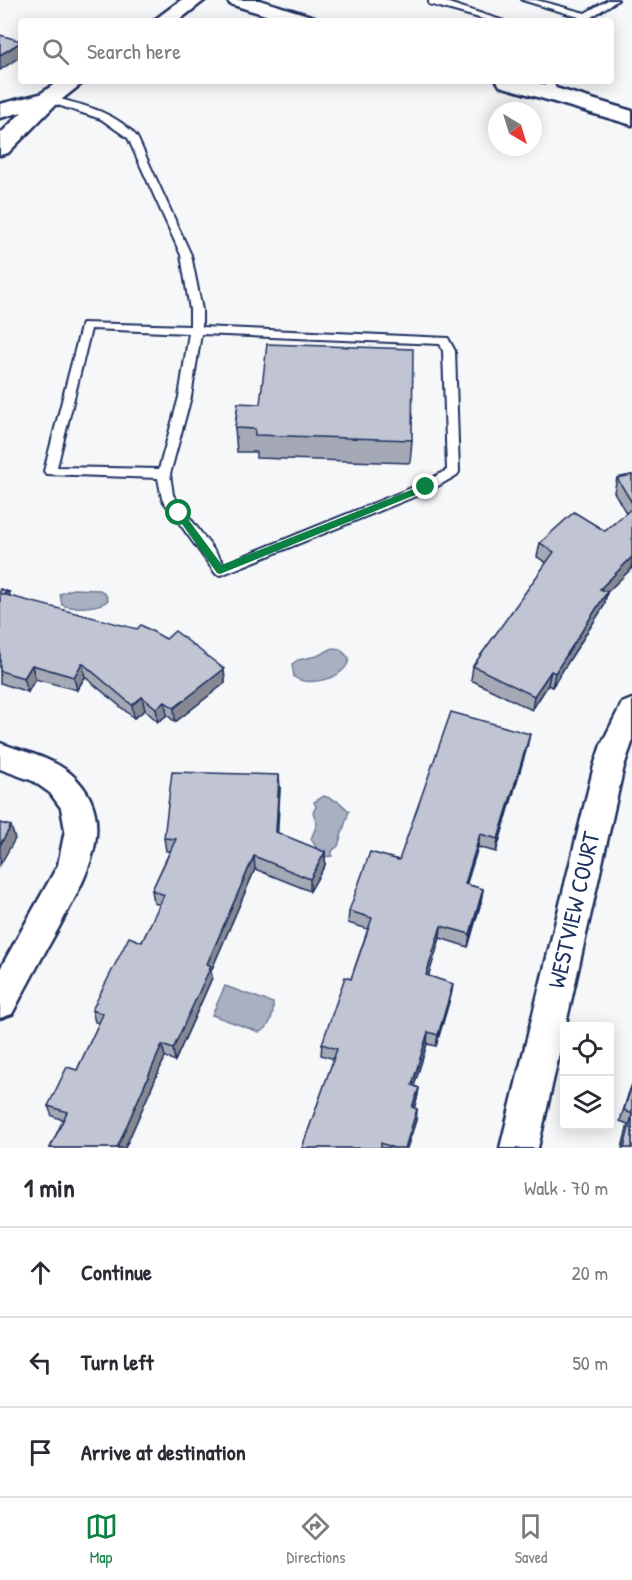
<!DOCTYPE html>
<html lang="en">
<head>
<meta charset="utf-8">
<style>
  :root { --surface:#fff; --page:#f7f7f7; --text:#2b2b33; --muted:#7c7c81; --line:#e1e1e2; --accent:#0b8043 }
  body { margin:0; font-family:"Patrick Hand",sans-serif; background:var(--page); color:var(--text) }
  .controls { position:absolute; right:18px; bottom:18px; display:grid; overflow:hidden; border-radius:6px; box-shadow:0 3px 15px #0003 }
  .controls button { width:54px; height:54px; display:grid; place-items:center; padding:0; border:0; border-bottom:2px solid var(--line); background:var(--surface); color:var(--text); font:30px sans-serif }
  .compass { position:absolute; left:488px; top:102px; width:54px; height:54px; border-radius:50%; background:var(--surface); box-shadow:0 3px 15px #0003; rotate:142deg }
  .stop { position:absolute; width:18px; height:18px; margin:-14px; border:4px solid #0b8043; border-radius:50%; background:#fff }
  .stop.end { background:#0b8043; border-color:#fff; box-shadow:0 2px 6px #0008 }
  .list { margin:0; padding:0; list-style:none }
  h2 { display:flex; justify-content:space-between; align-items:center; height:78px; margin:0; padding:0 24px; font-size:26px }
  h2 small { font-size:20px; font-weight:400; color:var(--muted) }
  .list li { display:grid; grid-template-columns:39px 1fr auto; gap:18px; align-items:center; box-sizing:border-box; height:90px; padding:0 24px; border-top:2px solid var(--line) }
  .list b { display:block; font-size:22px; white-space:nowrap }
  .list em { font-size:20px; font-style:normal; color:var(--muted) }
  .icon { flex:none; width:33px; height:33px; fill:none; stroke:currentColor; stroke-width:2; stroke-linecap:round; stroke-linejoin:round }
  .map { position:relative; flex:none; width:632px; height:1148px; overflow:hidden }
  .search { position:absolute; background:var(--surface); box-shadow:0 3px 15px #0003; left:18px; right:18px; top:18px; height:66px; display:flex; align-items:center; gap:15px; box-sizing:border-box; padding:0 21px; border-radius:6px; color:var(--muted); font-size:22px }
  .sheet { height:348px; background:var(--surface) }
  nav { display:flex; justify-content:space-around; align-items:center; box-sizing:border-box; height:84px; border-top:2px solid var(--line); background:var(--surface); font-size:16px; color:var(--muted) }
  nav a { display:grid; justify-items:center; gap:3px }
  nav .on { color:var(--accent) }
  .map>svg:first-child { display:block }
  .water { fill:#a9b0c1; stroke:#707c99; stroke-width:1.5 }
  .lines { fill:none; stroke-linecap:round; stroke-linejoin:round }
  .lane-casing { stroke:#1b2f5e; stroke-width:4 }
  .street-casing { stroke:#1b2f5e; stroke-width:5 }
  .secondary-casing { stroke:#1b2f5e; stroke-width:5 }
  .primary-casing { stroke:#1b2f5e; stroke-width:5 }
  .lane { fill:#fff; fill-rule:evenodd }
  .street { fill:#fff; fill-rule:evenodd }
  .secondary { fill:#fff; fill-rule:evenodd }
  .primary { fill:#fff; fill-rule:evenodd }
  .wall { fill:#a5a9b5; stroke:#1b2f5e; stroke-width:1.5 }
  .shaded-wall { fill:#868994; stroke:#1b2f5e; stroke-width:1.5 }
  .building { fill:#c0c4d3; stroke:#1b2f5e; stroke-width:1.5 }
  .route { fill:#0b8043 }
  .labels { text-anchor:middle; stroke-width:5; stroke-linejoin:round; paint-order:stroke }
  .near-street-label { font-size:24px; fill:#1b2f5e; stroke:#fff }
</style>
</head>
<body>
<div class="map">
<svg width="632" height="1148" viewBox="0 0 632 1148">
  <rect width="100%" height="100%" fill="#f6f7f9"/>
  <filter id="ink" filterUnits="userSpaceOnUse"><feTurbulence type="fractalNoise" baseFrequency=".0167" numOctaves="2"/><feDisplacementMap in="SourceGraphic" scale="12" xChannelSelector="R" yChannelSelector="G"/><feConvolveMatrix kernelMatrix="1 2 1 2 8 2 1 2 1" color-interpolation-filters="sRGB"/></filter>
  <g filter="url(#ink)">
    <g class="water">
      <path d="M73,589l27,1 6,5 2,5c-7,8 -36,9 -46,5l-2,-11z"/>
      <path d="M333,648l7,1 9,9c-1,20 -41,30 -55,19l-2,-13 6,-4 19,-4z"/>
      <path d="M324,796l15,6 10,9 -11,35 -6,5v5l-10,1 -11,-18 6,-15 -4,-12 3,-5 -2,-5z"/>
      <path d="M225,986l48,17c1,10 -3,27 -14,29l-47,-17z"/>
    </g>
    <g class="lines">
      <g class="lane-casing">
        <g id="lane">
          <path d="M429,0h10l65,21h-14l-61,-17z"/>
          <path d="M522,0h14l49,13 23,-13h10l-33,21h-10l4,-4z"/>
          <path d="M543,81h10l5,13 -2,2h-6z"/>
          <path d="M48,96c31,8 67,15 89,41l54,118 11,55v17l246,11 7,13 4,121 -2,3 -26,15 -210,85 -5,-1 -54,-75 -4,-21 -112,-4 -2,-3 38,-148 108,3v-16l-9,-55 -53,-117 -27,-19 -56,-18 -2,-2zM91,329l98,4 -10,64 -20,72 -102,-2zM201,334l239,10 3,7 4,119 -26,14 -197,80 -51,-69 -3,-21 21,-77z"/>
        </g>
      </g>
      <g class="street-casing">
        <g id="street">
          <path d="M632,699v44l-8,23 -86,382h-38l94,-382 7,-21 21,-42z"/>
          <path d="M0,743c24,9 51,14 71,31 52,46 12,108 -13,155 -16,28 -31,56 -46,85l-12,4v-49l58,-104 7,-35 -4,-22 -11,-15 -17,-12 -33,-12z"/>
        </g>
      </g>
      <g class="secondary-casing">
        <g id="secondary">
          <path d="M181,0h24l-27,21h-25z"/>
          <path d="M59,81h26l-29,23 -48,49 -8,2v-21l22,-22 -22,6v-14l40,-10z"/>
        </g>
      </g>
      <g class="primary-casing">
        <g id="primary">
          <path d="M227,0h32l55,17 4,4h-33l-55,-17z"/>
          <path d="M497,81h35l100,30v14l-132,-39z"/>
        </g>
      </g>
      <use href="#lane" class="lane"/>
      <use href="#street" class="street"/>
      <use href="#secondary" class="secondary"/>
      <use href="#primary" class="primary"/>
    </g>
    <g class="wall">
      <path d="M238,403l174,37 -2,23 -154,-5v-6h-19l-2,-24z"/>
      <path d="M632,475v93l-25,24 -3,14 -52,81 -4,-2 -16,25 -61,-30 2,-14 74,-103 -10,-6 3,-14 65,-12 21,-18 -12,-21 3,-14z"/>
      <path d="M0,589l9,3 1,5 156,42 58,30 1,14 -50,39 -8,-7 -9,7 -13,-12 -11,8 -49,-41 -8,13 -42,-11 -7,13 -28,-9z"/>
      <path d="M527,747l-31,105 -18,-5 -12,37 17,5 -2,13 -13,45 -28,-9 -12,38 25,8 -2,11 -15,51 -9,-2 -13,42 5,2 -2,11 -3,9 3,1 -1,11 -9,28h-105l32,-89 -13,-4 1,-11 29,-65 17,-50 -20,-6 1,-12 50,-51z"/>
      <path d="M280,788l-3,45 48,19v13l-15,26 -55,-22 -44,102 1,7 -37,83 -10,-4 -40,91h-75l13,-28 -11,-4 -4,-10 29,-36 22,-47 -4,-1 -3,-12 50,-68 18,-37 -6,-2 -2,-13 18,-39h-4l-2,-13z"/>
      <path d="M632,1084v64h-10l6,-24 -8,-3 8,-26z"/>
    </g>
    <g class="shaded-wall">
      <path d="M21,42v14l-21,14v-15z"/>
      <path d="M632,557v11l-36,35 4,-14z"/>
      <path d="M9,592l4,13 -11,-11z"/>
      <path d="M607,592l-3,14 -52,81 3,-14z"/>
      <path d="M82,663l3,14 -8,13 -3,-13z"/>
      <path d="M32,665l3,14 -7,13 -4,-14z"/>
      <path d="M224,669l1,14 -50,39 -1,-14z"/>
      <path d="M551,671l-3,14 -16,25 2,-14z"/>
      <path d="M142,697l3,13 -11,8 -2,-13z"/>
      <path d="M165,702l2,13 -9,7 -2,-14z"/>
      <path d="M530,734l-3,13 -31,105 2,-13z"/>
      <path d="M279,775l1,13 -3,57 -1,-13z"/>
      <path d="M11,826l4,13 -15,26v-20z"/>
      <path d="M480,834l-2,13 -15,49 2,-12z"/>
      <path d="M325,852v13l-15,26v-12z"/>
      <path d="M254,856l1,13 -44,102 1,7 -37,83 -2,-12 34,-85z"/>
      <path d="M483,889l-2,13 -13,45 2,-13z"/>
      <path d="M441,926l-1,12 -15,49 1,-12z"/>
      <path d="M453,984l-2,11 -15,51 2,-11z"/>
      <path d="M428,1032l-1,12 -16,52 1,-11z"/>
      <path d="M162,1045l3,12 -40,91h-8z"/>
      <path d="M419,1088l-2,11 -6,19 1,-11z"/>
      <path d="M417,1109l-1,11 -9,28h-2z"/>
    </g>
    <g class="building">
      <path d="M0,35l21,6v1l-21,13z"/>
      <path d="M267,344l146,5 -1,91 -157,-5v-6l-20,-1 3,-25 22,1z"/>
      <path d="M632,475v28l-15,-25z"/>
      <path d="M632,508v49l-32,32 7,3 -52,81 -4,-2 -17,25 -61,-30 81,-114 -14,-9 34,-31 31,19z"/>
      <path d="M0,589l9,3 -7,2 135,35 4,-4 25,14 9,-8 49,38 -50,39 -9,-6 -9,6 -14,-11 -10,8 -50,-42 -8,14 -42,-12 -8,13 -24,-7z"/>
      <path d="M451,712l79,22 -32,105 -18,-5 -15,50 18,5 -13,45 -29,-8 -15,49 27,9 -15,51 -10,-3 -16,53 7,3 -7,19 5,2 -12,39h-11l-13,-5v5h-79l35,-99 -15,-5 23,-67 6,2 21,-61 -23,-7 21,-59 29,8z"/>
      <path d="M172,772l107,3 -3,57 49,20 -15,27 -56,-23 -47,108 4,2 -38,83 -11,-4 -45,103h-67l17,-36 -19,-6 19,-39 10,3 26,-56 -11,-4 37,-73 13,5 22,-47 -12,-5 24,-51 -12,-1z"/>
      <path d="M0,823l11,3 -11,19z"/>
      <path d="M632,1085v29l-8,-4z"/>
      <path d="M632,1115v33h-8z"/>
    </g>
  </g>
  <path class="route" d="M426,484l5,3 -1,2 -210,85 -3,-1 -43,-60 1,-2h7l40,54z"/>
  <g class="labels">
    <g class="near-street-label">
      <text transform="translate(574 910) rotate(-77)" y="8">WESTVIEW COURT</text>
    </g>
  </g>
</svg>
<div class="controls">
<button><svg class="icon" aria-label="locate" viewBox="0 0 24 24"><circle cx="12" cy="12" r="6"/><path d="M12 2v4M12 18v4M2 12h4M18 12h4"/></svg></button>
<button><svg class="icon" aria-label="layers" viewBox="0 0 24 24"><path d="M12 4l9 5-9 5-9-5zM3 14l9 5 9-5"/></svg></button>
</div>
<svg class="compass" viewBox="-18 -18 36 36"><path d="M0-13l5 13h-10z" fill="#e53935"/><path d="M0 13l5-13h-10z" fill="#7c7c81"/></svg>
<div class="stop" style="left:179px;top:513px"></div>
<div class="stop end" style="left:426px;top:487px"></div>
<div class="search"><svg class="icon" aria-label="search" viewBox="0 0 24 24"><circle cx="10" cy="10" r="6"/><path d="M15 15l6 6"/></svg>Search here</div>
</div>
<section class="sheet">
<h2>1 min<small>Walk · 70 m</small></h2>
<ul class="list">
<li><svg class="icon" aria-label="ahead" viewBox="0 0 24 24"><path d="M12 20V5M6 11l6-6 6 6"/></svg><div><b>Continue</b></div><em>20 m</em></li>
<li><svg class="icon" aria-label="left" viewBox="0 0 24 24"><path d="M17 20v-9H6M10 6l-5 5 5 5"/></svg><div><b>Turn left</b></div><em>50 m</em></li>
<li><svg class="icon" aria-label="arrive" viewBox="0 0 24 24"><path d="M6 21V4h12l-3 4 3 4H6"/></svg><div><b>Arrive at destination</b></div></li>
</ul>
</section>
<nav>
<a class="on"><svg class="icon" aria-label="map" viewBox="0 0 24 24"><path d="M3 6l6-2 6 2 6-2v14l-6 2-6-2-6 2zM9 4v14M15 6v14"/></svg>Map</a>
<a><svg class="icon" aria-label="directions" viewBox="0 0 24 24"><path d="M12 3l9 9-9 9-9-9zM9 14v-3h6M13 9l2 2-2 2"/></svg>Directions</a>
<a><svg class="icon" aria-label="saved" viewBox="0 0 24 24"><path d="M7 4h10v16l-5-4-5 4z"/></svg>Saved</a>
</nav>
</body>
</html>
